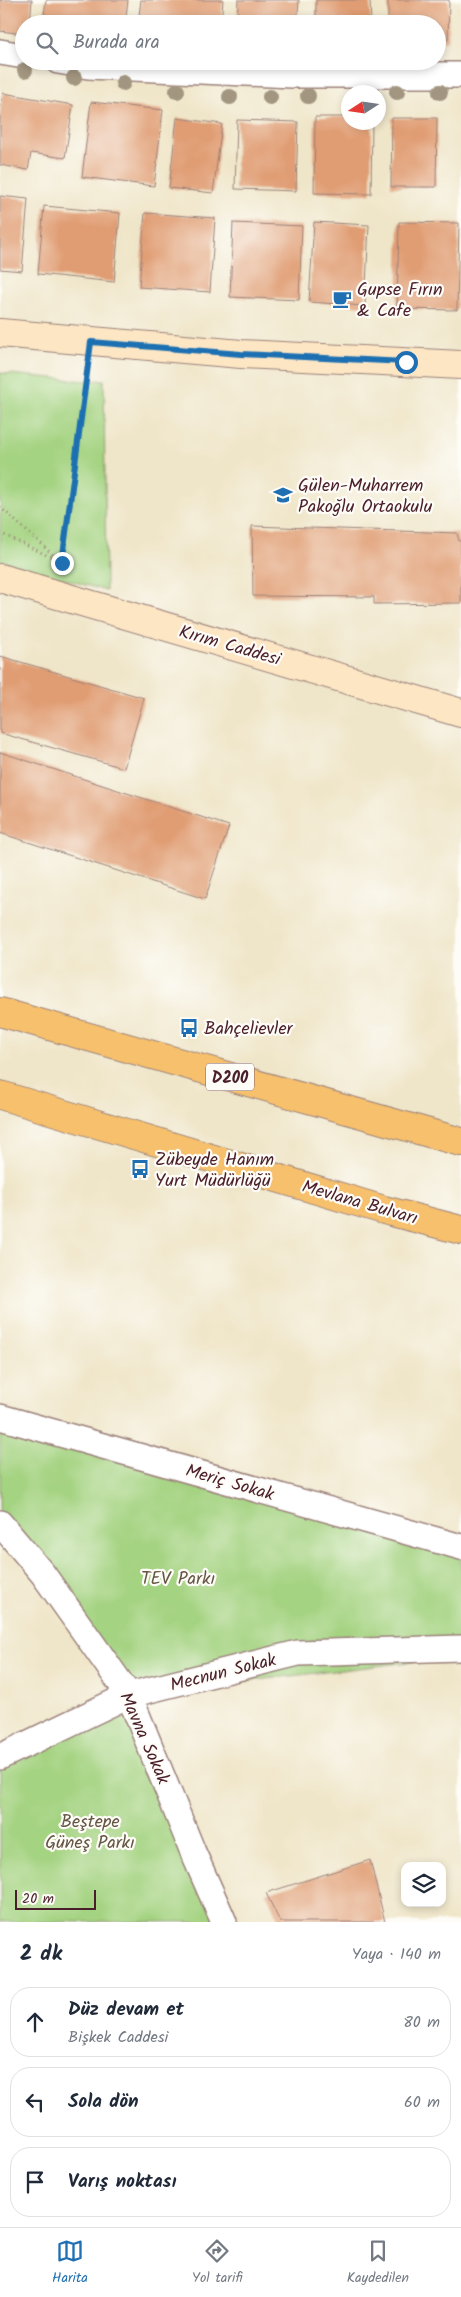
<!DOCTYPE html>
<html lang="tr">
<head>
<meta charset="utf-8">
<style>
  :root { --surface:#fff; --page:#f6f6f7; --text:#1f2937; --muted:#747a83; --line:#e0e1e3; --accent:#1f6fb2 }
  body { margin:0; font-family:Kalam,sans-serif; background:var(--page); color:var(--text) }
  .controls { position:absolute; right:15px; bottom:15px; display:grid; overflow:hidden; border-radius:10px; box-shadow:0 2px 8px #0003 }
  .controls button { width:45px; height:45px; display:grid; place-items:center; padding:0; border:0; border-bottom:1px solid var(--line); background:var(--surface); color:var(--text); font:25px sans-serif }
  .compass { position:absolute; left:341px; top:85px; width:45px; height:45px; border-radius:50%; background:var(--surface); box-shadow:0 2px 8px #0003; rotate:258deg }
  .scale { position:absolute; left:15px; bottom:12px; width:81px; box-sizing:border-box; padding-left:5px; border:2px solid #4a1f2b; border-top:0; font-size:14px; line-height:18px; white-space:nowrap; color:#4a1f2b; -webkit-text-stroke:4px #fdfcf7; paint-order:stroke }
  .stop { position:absolute; width:15px; height:15px; margin:-11px; border:4px solid #1f6fb2; border-radius:50%; background:#fff }
  .stop.end { background:#1f6fb2; border-color:#fff; box-shadow:0 1px 5px #0008 }
  .list { margin:0; padding:0; list-style:none }
  h2 { display:flex; justify-content:space-between; align-items:center; height:65px; margin:0; padding:0 20px; font-size:21px }
  h2 small { font-size:16px; font-weight:400; color:var(--muted) }
  .list li { display:grid; grid-template-columns:32px 1fr auto; gap:15px; align-items:center; box-sizing:border-box; height:70px; margin:0 10px 10px; padding:0 10px; border:1px solid var(--line); border-radius:20px }
  .list b { display:block; font-size:19px; white-space:nowrap }
  .list p { margin:0; font-size:16px; white-space:nowrap; color:var(--muted) }
  .list em { font-size:16px; font-style:normal; color:var(--muted) }
  .icon { flex:none; width:28px; height:28px; fill:none; stroke:currentColor; stroke-width:2; stroke-linecap:round; stroke-linejoin:round }
  .map { position:relative; flex:none; width:461px; height:1922px; overflow:hidden }
  .search { position:absolute; background:var(--surface); box-shadow:0 2px 8px #0003; left:15px; right:15px; top:15px; height:55px; display:flex; align-items:center; gap:12px; box-sizing:border-box; padding:0 18px; border-radius:28px; color:var(--muted); font-size:19px }
  .sheet { height:305px; background:var(--surface) }
  nav { display:flex; justify-content:space-around; align-items:center; box-sizing:border-box; height:70px; border-top:1px solid var(--line); background:var(--surface); font-size:14px; color:var(--muted) }
  nav a { display:grid; justify-items:center; gap:2px }
  nav .on { color:var(--accent) }
  .map>svg:first-child { display:block }
  .green { fill:#a4d381; stroke:#777956 }
  .building { fill:#e09c72 }
  .lines { fill:none; stroke-linecap:round; stroke-linejoin:round }
  .street-casing { stroke:#9c827a; stroke-width:28 }
  .secondary-casing { stroke:#9c827a; stroke-width:30 }
  .highway-casing { stroke:#9c827a; stroke-width:30 }
  .path { stroke:#9c827a; stroke-width:3; stroke-dasharray:1 4; stroke-linecap:butt }
  .street { stroke:#fff; stroke-width:25 }
  .secondary { stroke:#fce6c4; stroke-width:28 }
  .highway { stroke:#f7c06c; stroke-width:28 }
  .tree { fill:#a39680 }
  .route { stroke:#1f6fb2; stroke-width:6 }
  .labels { text-anchor:middle; stroke-width:4.5; stroke-linejoin:round; paint-order:stroke }
  .shield { fill:#fdfcf7; stroke:#806168; stroke-width:1 }
  .shield-label { font-size:16px; font-weight:bold; fill:#4a1f2b }
  .poi-label { font-size:18px; fill:#4a1f2b; stroke:#fdfcf7; text-anchor:start }
  .street-label { font-size:18px; fill:#4a1f2b; stroke:#fdfcf7 }
  .park-label { font-size:18px; fill:#655545; stroke:#fdfcf7 }
</style>
</head>
<body>
<div class="map">
<svg width="461" height="1922" viewBox="0 0 461 1922">
  <rect width="100%" height="100%" fill="#fdfcf7"/>
  <filter id="ink" filterUnits="userSpaceOnUse"><feTurbulence type="fractalNoise" baseFrequency=".02" numOctaves="2"/><feDisplacementMap in="SourceGraphic" scale="10" xChannelSelector="R" yChannelSelector="G"/><feConvolveMatrix kernelMatrix="1 2 1 2 8 2 1 2 1" color-interpolation-filters="sRGB"/></filter>
  <filter id="wash" filterUnits="userSpaceOnUse"><feTurbulence type="fractalNoise" baseFrequency=".0096" numOctaves="4" result="noise"/><feDisplacementMap in="SourceGraphic" scale="20" xChannelSelector="R" yChannelSelector="G"/><feGaussianBlur stdDeviation="1.12" result="paint"/><feColorMatrix in="noise" values="0 0 0 0 0 0 0 0 0 0 0 0 0 0 0 0 0 1.4 0 .05"/><feComposite in="paint" operator="in"/></filter>
  <g filter="url(#wash)">
    <rect width="100%" height="100%" fill="#efe5c8"/>
    <g class="green">
      <path d="M0,373l84,8 20,-1 2,211 -106,-31z"/>
      <path d="M0,1415l461,125v116l-332,39 98,227h-227v-153l129,-74 -129,-164z"/>
    </g>
    <g id="blocks">
      <g class="building">
        <path d="M0,0h32l-2,24h-6v10l-24,-3z"/>
        <path d="M46,0h82l-3,24h-82z"/>
        <path d="M141,0h82l-2,24h-83z"/>
        <path d="M238,0h61l-2,24h-60z"/>
        <path d="M316,0h54l1,24h-55z"/>
        <path d="M388,0h61l-1,40 -11,2v-18h-49z"/>
        <path d="M3,93l70,12 -8,53 -34,-5 -3,17 -28,-5v-53z"/>
        <path d="M91,102l72,8 -9,76 -72,-9z"/>
        <path d="M315,117h33v5h24l-1,72 -57,-1z"/>
        <path d="M177,118l45,6 -9,69 -44,-5z"/>
        <path d="M392,118h45l-1,69h-45z"/>
        <path d="M237,120l61,2 -2,69 -61,-2z"/>
        <path d="M0,196l28,3 -6,72 -22,-2z"/>
        <path d="M44,206l76,7 -6,69 -76,-8z"/>
        <path d="M145,213l70,5 -5,74 -71,-5z"/>
        <path d="M314,222l55,3 -4,81 -56,-4z"/>
        <path d="M399,222l60,1 -2,87 -60,-1z"/>
        <path d="M233,223l69,3 -3,74 -69,-3z"/>
        <path d="M252,526l205,7 2,8h2v62l-87,1v-7l-121,-1z"/>
        <path d="M0,656l144,42 -20,70 -124,-35z"/>
        <path d="M0,752l229,74 -24,73 -205,-66z"/>
        <path d="M370,1860l15,62h-105l-14,-29z"/>
      </g>
    </g>
  </g>
  <g filter="url(#ink)">
    <use href="#blocks" fill-opacity="0" stroke="#9c827a" stroke-width="1"/>
    <g class="lines">
      <g class="street-casing">
        <g id="street">
          <path d="M0,52l24,4"/>
          <path d="M58,61l30,5 205,9h168"/>
          <path d="M0,1417l461,130"/>
          <path d="M0,1523l43,51 86,121 64,157 31,70"/>
          <path d="M0,1757l129,-62 169,-42 163,-5"/>
        </g>
      </g>
      <g class="secondary-casing">
        <g id="secondary">
          <path d="M0,333l241,21 220,11"/>
          <path d="M0,578l461,135"/>
        </g>
      </g>
      <g class="highway-casing">
        <g id="highway">
          <path d="M0,1012l461,130"/>
          <path d="M0,1095l384,115 77,20"/>
        </g>
      </g>
      <g class="path">
        <path d="M0,507l61,55"/>
        <path d="M0,533l57,27"/>
        <path d="M61,567l26,-200"/>
      </g>
      <use href="#street" class="street"/>
      <use href="#secondary" class="secondary"/>
      <use href="#highway" class="highway"/>
    </g>
    <g class="tree">
      <circle cx="25" cy="70" r="8"/>
      <circle cx="74" cy="78" r="8"/>
      <circle cx="123" cy="83" r="8"/>
      <circle cx="177" cy="91" r="8"/>
      <circle cx="397" cy="92" r="8"/>
      <circle cx="440" cy="92" r="8"/>
      <circle cx="308" cy="96" r="8"/>
      <circle cx="230" cy="97" r="8"/>
      <circle cx="270" cy="97" r="8"/>
    </g>
  </g>
  <g class="lines" filter="url(#ink)">
    <path class="route" d="M62,563l29,-221 150,12 165,8"/>
  </g>
  <defs>
    <g id="cafe-bare" transform="scale(1.5)"><path d="M-5.5-4.5H6V0H3Q3 3.5 0 3.5H-2.5Q-5.5 3.5-5.5 0ZM3-3.2v2h1.7v-2ZM-6 4.5H4V6H-6Z" fill="#1f6fb2" stroke="#fdfcf7" stroke-width="2.5" paint-order="stroke"/></g>
    <g id="school-bare" transform="scale(1.5)"><path d="M0-5L7-2L0 1L-7-2ZM-4 1L0 2.5L4 1V4Q0 6-4 4Z" fill="#1f6fb2" stroke="#fdfcf7" stroke-width="2.5" paint-order="stroke"/></g>
    <g id="bus-bare" transform="scale(1.5)"><path d="M-5-6H5V4H4V6H2V4H-2V6H-4V4H-5ZM-3.5-4V0h7V-4ZM-3.5 1.2v1.5H-2V1.2ZM2 1.2v1.5H3.5V1.2Z" fill="#1f6fb2" stroke="#fdfcf7" stroke-width="2.5" paint-order="stroke"/></g>
  </defs>
  <g fill-rule="evenodd">
    <use href="#cafe-bare" x="342" y="299"/>
    <use href="#school-bare" x="283" y="495"/>
    <use href="#bus-bare" x="189" y="1028"/>
    <use href="#bus-bare" x="140" y="1169"/>
  </g>
  <g class="labels">
    <rect class="shield" x="206" y="1063.5" width="48" height="27" rx="4"/>
    <g class="shield-label">
      <text x="230" y="1083">D200</text>
    </g>
    <g class="poi-label">
      <text x="357" y="295">Gupse Fırın<tspan x="357" dy="21">&amp; Cafe</tspan></text>
      <text x="298" y="491">Gülen-Muharrem<tspan x="298" dy="21">Pakoğlu Ortaokulu</tspan></text>
      <text x="204" y="1034">Bahçelievler</text>
      <text x="155" y="1165">Zübeyde Hanım<tspan x="155" dy="21">Yurt Müdürlüğü</tspan></text>
    </g>
    <g class="street-label">
      <text transform="translate(230 645) rotate(16)" y="6">Kırım Caddesi</text>
      <text transform="translate(360 1202) rotate(16)" y="6">Mevlana Bulvarı</text>
      <text transform="translate(230 1482) rotate(16)" y="6">Meriç Sokak</text>
      <text transform="translate(223 1672) rotate(-14)" y="6">Mecnun Sokak</text>
      <text transform="translate(145 1738) rotate(66)" y="6">Mavna Sokak</text>
    </g>
    <g class="park-label">
      <text x="178" y="1584">TEV Parkı</text>
      <text x="90" y="1827">Beştepe<tspan x="90" dy="21">Güneş Parkı</tspan></text>
    </g>
  </g>
</svg>
<div class="controls">
<button><svg class="icon" aria-label="layers" viewBox="0 0 24 24"><path d="M12 4l9 5-9 5-9-5zM3 14l9 5 9-5"/></svg></button>
</div>
<svg class="compass" viewBox="-18 -18 36 36"><path d="M0-13l5 13h-10z" fill="#e53935"/><path d="M0 13l5-13h-10z" fill="#747a83"/></svg>
<div class="scale">20 m</div>
<div class="stop" style="left:406px;top:362px"></div>
<div class="stop end" style="left:62px;top:563px"></div>
<div class="search"><svg class="icon" aria-label="search" viewBox="0 0 24 24"><circle cx="10" cy="10" r="6"/><path d="M15 15l6 6"/></svg>Burada ara</div>
</div>
<section class="sheet">
<h2>2 dk<small>Yaya · 140 m</small></h2>
<ul class="list">
<li><svg class="icon" aria-label="ahead" viewBox="0 0 24 24"><path d="M12 20V5M6 11l6-6 6 6"/></svg><div><b>Düz devam et</b><p>Bişkek Caddesi</p></div><em>80 m</em></li>
<li><svg class="icon" aria-label="left" viewBox="0 0 24 24"><path d="M17 20v-9H6M10 6l-5 5 5 5"/></svg><div><b>Sola dön</b></div><em>60 m</em></li>
<li><svg class="icon" aria-label="arrive" viewBox="0 0 24 24"><path d="M6 21V4h12l-3 4 3 4H6"/></svg><div><b>Varış noktası</b></div></li>
</ul>
</section>
<nav>
<a class="on"><svg class="icon" aria-label="map" viewBox="0 0 24 24"><path d="M3 6l6-2 6 2 6-2v14l-6 2-6-2-6 2zM9 4v14M15 6v14"/></svg>Harita</a>
<a><svg class="icon" aria-label="directions" viewBox="0 0 24 24"><path d="M12 3l9 9-9 9-9-9zM9 14v-3h6M13 9l2 2-2 2"/></svg>Yol tarifi</a>
<a><svg class="icon" aria-label="saved" viewBox="0 0 24 24"><path d="M7 4h10v16l-5-4-5 4z"/></svg>Kaydedilen</a>
</nav>
</body>
</html>
